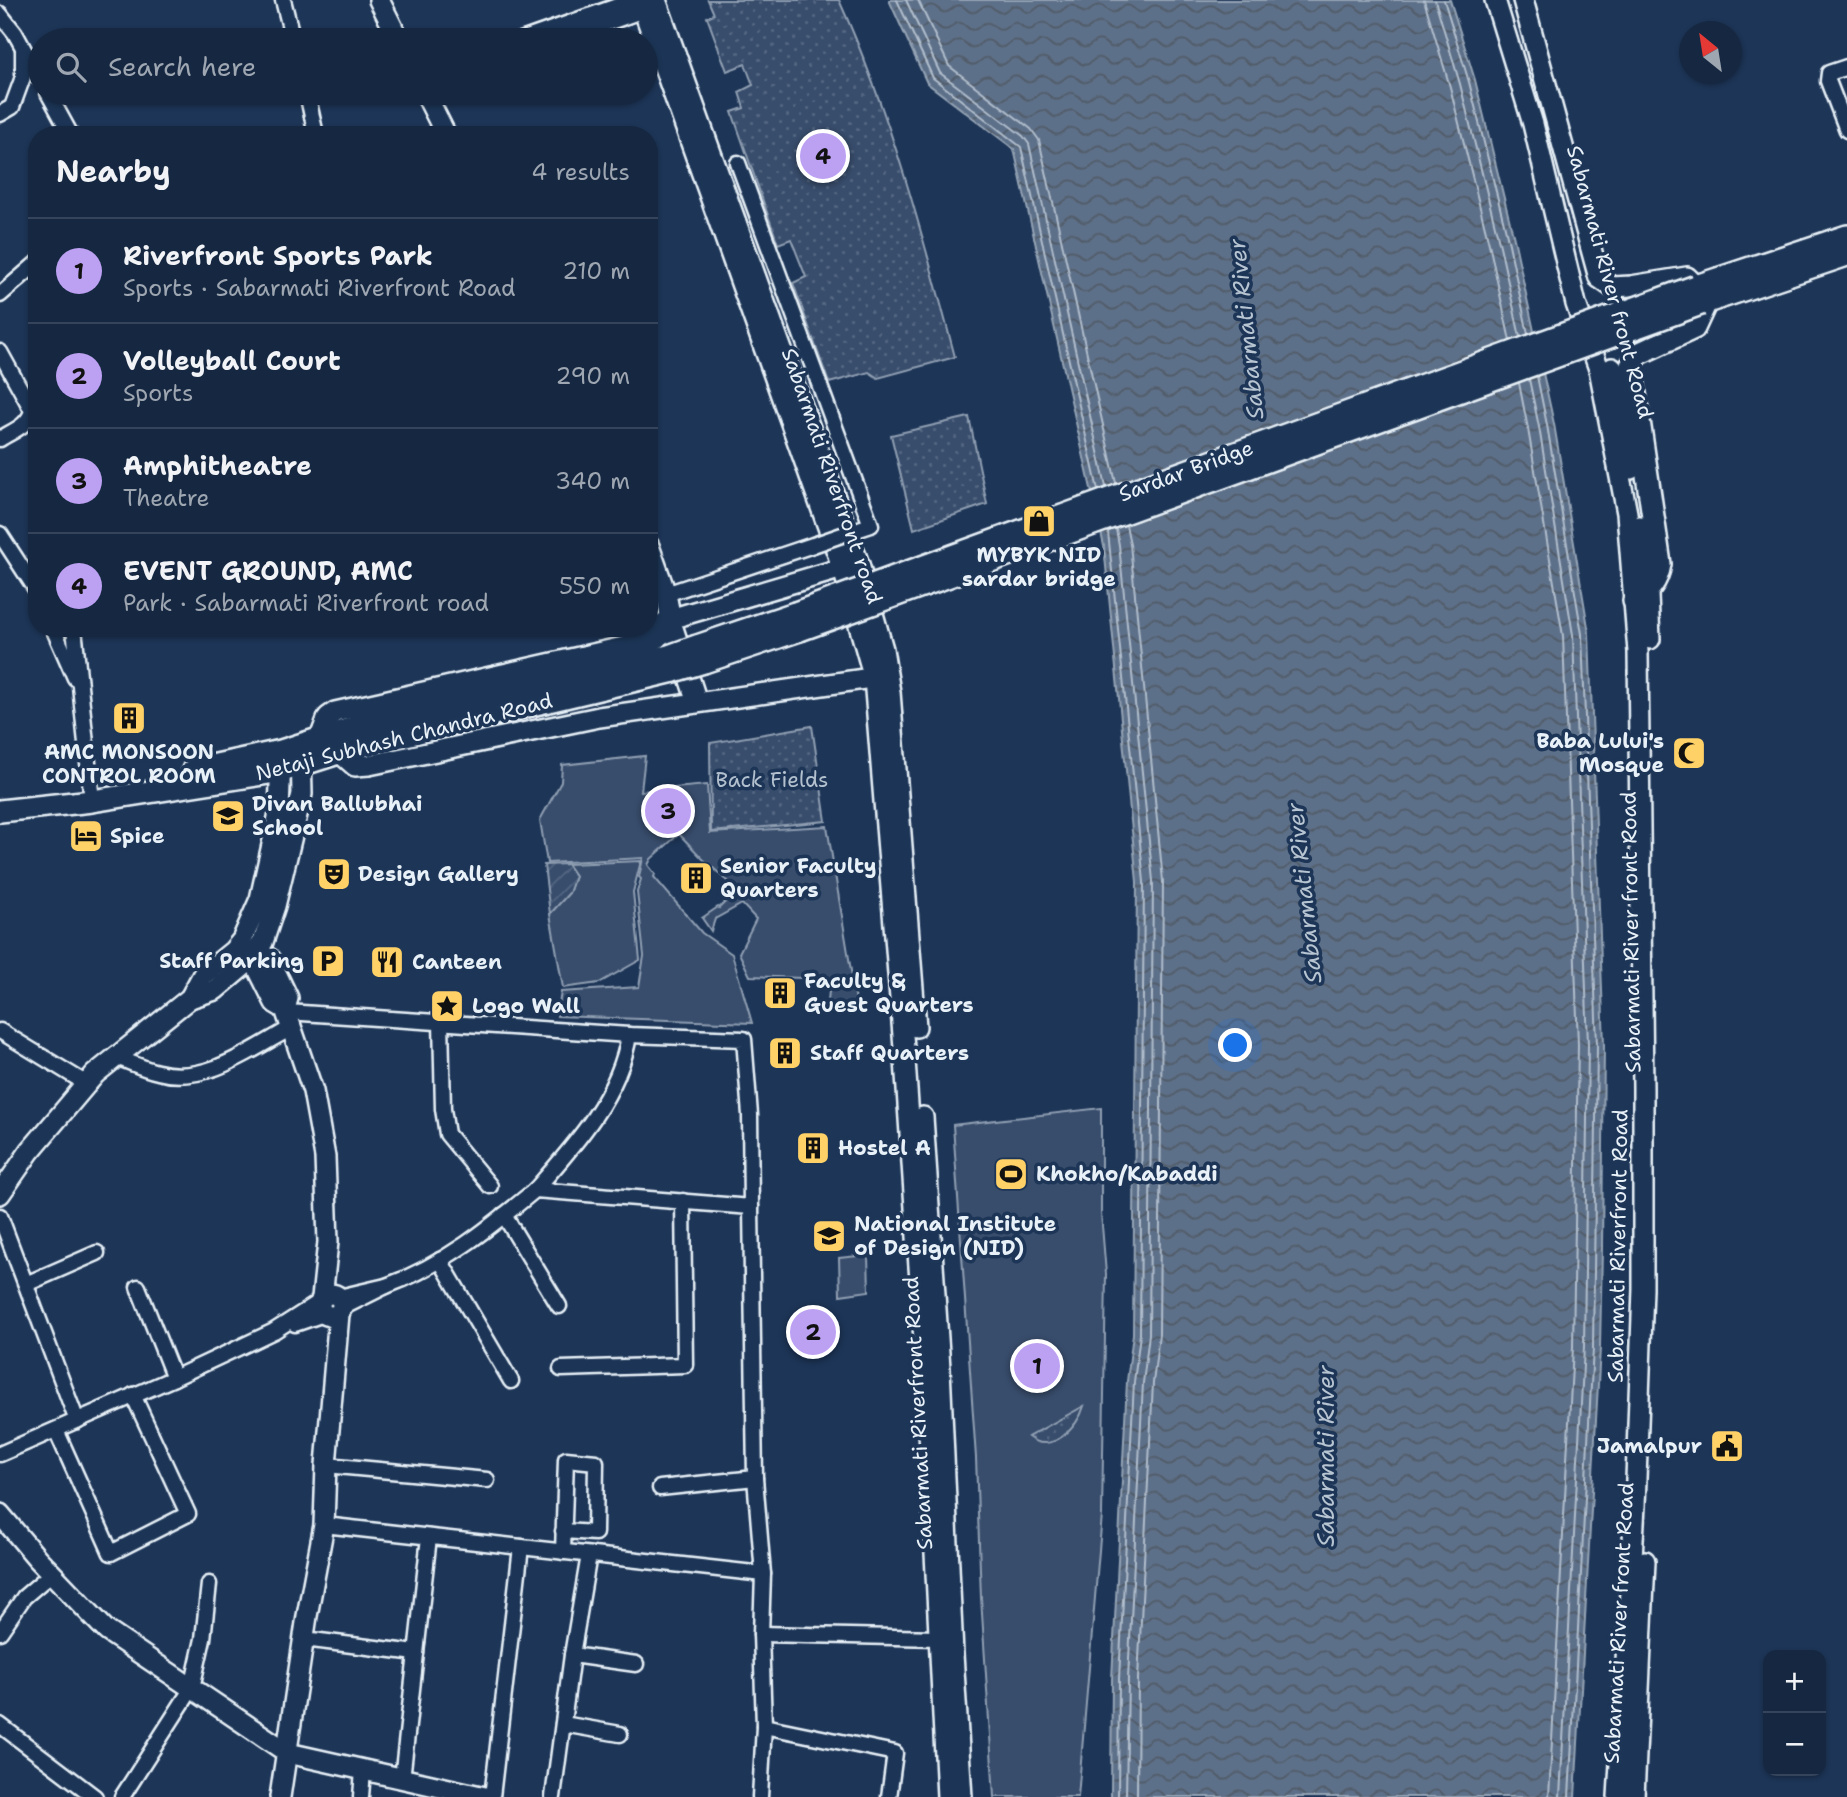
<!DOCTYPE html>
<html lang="en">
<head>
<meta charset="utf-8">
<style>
  :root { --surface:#162841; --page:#23344c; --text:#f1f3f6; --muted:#9ea6b1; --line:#35445a; --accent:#bca0f2 }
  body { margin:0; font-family:"Shantell Sans",sans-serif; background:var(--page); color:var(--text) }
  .controls { position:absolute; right:21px; bottom:21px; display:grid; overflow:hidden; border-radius:14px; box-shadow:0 2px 5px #0004 }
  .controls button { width:63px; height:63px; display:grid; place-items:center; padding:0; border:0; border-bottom:2px solid var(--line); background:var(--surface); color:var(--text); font:35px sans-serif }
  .compass { position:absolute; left:1679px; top:21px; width:63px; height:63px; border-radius:50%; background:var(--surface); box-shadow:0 2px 5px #0004; rotate:330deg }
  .you { position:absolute; left:1236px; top:1046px; width:24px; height:24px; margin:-18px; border:5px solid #fff; border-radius:50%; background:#1a73e8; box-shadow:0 0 0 10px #1a73e833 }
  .badge { display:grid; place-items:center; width:46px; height:46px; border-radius:50%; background:var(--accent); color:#111; font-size:23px; font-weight:700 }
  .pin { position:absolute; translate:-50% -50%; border:4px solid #fff; box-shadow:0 2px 7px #0006 }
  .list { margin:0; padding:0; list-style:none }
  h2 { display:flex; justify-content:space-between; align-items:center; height:91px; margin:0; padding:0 28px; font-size:30px }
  h2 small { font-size:23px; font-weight:400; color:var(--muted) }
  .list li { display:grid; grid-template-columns:46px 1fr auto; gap:21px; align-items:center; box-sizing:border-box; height:105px; padding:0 28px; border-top:2px solid var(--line) }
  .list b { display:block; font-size:26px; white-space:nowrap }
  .list p { margin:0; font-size:23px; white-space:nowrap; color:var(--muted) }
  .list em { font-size:23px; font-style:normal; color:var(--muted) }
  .icon { flex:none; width:38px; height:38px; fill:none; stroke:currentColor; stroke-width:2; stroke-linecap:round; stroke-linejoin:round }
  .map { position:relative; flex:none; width:1847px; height:1797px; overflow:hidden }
  .search { position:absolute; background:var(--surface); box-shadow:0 2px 5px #0004; left:28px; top:28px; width:630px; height:77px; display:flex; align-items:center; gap:18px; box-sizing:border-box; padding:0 24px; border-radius:38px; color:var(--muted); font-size:26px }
  .panel { position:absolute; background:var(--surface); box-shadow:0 2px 5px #0004; left:28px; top:126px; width:630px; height:511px; border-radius:28px }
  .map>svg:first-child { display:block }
  .grass { fill:#374d6c; stroke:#909fb2; stroke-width:2 }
  .park { fill:url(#park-dots); stroke:#909fb2; stroke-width:2 }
  .garden { fill:url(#garden-furrows); stroke:#909fb2; stroke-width:2 }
  .water { fill:url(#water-waves); stroke:#95a4b5; stroke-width:2 }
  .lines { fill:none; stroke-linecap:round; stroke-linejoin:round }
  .shore { stroke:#b0bdcc; stroke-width:2 }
  .street-casing { stroke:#e8f1f8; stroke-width:19 }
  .secondary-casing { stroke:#e8f1f8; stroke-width:24 }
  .primary-casing { stroke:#e8f1f8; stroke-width:26 }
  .street { stroke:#1d3557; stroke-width:14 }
  .secondary { stroke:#1d3557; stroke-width:19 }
  .primary { stroke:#1d3557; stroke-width:21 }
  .street-bridge-casing { stroke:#e8f1f8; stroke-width:19; stroke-linecap:butt }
  .primary-bridge-casing { stroke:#e8f1f8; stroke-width:26; stroke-linecap:butt }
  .street-bridge { stroke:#1d3557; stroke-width:14 }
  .primary-bridge { stroke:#1d3557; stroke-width:21 }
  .labels { text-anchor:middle; stroke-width:7; stroke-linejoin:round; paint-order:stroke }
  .street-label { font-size:21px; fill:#e8f1f8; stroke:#1d3557 }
  .poi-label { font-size:21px; font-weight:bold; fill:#e8f1f8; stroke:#1d3557; text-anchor:start }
  .park-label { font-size:21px; fill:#b3c0ce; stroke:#1d3557 }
  .water-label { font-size:23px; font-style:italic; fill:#b7c4d1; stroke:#1d3557 }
</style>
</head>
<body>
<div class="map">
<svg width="1847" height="1797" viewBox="0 0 1847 1797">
  <defs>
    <pattern id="park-dots" width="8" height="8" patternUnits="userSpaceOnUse" patternTransform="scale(1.75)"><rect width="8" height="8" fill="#374d6c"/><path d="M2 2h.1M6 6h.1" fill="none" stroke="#546782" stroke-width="1.8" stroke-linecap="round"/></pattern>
    <pattern id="garden-furrows" width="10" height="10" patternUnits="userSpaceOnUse" patternTransform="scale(1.75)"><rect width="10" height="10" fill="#374d6c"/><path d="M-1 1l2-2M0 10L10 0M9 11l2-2" fill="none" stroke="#546782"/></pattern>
    <pattern id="water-waves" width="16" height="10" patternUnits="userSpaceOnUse" patternTransform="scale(1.75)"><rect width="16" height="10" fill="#5d7089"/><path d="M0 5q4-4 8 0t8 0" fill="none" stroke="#505a66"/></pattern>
  </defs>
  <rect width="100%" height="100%" fill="#1d3557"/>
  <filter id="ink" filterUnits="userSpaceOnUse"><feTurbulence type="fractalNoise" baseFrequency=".0143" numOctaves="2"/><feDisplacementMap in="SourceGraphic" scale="14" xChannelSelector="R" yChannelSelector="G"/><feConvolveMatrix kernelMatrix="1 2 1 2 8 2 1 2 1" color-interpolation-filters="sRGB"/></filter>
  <g filter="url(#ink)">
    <g class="grass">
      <path d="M645,756l-4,35 66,-6 3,48 117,-7 31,187h-31l3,-34 -80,-3 -11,-23 17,-34 -14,-15 -27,15 -4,12 -9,-13 16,-11 1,1 19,-18 -35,-31 -24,-25 -28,25 -3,6 7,9 -1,3 48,56 30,21 20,69 -195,-7 4,-24 78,-5 5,-31 -7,-64 4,-13 -2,-2 4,-19 -96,5 -7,-43 21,-38 1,-17z"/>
      <path d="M641,861l-8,31 7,68 -41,23 -36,5 -13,-74 19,-21 6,-17 -8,-12z"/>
      <path d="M1101,1108v105l5,61 -4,241 -24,282h-84l-13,-199 -5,-140 -23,-333z"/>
      <path d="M868,1255l1,36 -29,4 -1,-37z"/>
      <path d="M827,1312l1,37 -29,4 -1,-37z"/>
    </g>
    <g class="park">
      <path d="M708,0h131c52,115 84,236 116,357l-77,21 -9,-6 -40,11 -36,-100 13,-6 -15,-38 -13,5 -46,-132 12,-4 -5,-16 14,-7 -8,-21 -18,7 -20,-54 7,-3z"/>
      <path d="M969,417l18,87 -73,25 -23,-94z"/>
      <path d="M812,726l14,95 -115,11 -1,-89z"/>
      <path d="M1084,1406c-6,22 -33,49 -56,31z"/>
    </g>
    <path class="garden" d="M567,864l8,12 -6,17 -19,21 -6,-49z"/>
    <path class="water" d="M889,0h561l25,80 40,163 39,181 35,209 15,412 -2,203 -2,100 -25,449h-464l1,-118 15,-298 6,-47 4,-452 -33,-336 -90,-397 -87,-66z"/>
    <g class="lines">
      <g class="shore">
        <path d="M897,0l36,78 88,69 77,343"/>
        <path d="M906,0l34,73 83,63 6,8 77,343"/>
        <path d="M918,0l31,66 82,63 8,11 77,343"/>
        <path d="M1424,0l26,87 40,161 20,93"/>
        <path d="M1435,0l25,84 40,162 20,91"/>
        <path d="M1444,0l25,82 40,162 19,90"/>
        <path d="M1537,376l10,49 35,209 15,411 -4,303 -24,449"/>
        <path d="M1529,379l10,48 34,208 15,410 -4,302 -24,450"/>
        <path d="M1519,383l9,46 35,207 15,409 -5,302 -24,450"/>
        <path d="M1126,525l4,19 33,337 -4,453 -6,49 -15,296 -1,118"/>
        <path d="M1116,529l3,16 34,336 -4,453 -6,49 -15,296 -2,118"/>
        <path d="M1108,532l36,350 -4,452 -6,48 -15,297 -1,118"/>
      </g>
      <g class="street-casing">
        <g id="street">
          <path d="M283,0l10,40"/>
          <path d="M0,14l15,19 25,46"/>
          <path d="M521,40l113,-40"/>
          <path d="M559,40l91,-32"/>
          <path d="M1847,67l-18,6 -1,8 19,49"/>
          <path d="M48,93l23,42"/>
          <path d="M307,93l9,42"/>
          <path d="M0,114l12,-7 11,-30v-27"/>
          <path d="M738,163l133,362 -12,4"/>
          <path d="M0,295l37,-32"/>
          <path d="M0,352l32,58c-3,16 -20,21 -32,29"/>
          <path d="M0,534l37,57"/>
          <path d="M666,594l147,-49"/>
          <path d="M53,628l22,50"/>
          <path d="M74,628l18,173"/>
          <path d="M287,1012l342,23 115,4 6,76 1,92"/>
          <path d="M441,1021l2,88 4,25 43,52"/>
          <path d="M0,1031l87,53"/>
          <path d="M116,1057c14,5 28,12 42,15 47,13 93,-22 133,-44"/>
          <path d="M535,1190c39,-44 85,-95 94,-155"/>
          <path d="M504,1215l55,91"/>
          <path d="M0,1216l77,205"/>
          <path d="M440,1260l71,121"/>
          <path d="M26,1284l71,-31"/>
          <path d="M386,1286c58,-21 102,-57 149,-96l216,17 4,271 8,96 -2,60 3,92 -4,71"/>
          <path d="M138,1287l36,91"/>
          <path d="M339,1297l47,-11 -44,22"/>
          <path d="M295,1324l29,-10"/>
          <path d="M561,1369l124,-4 -2,-164"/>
          <path d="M56,1430l55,123 77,-39 -55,-119"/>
          <path d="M0,1454l174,-76 100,-47 47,-30"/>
          <path d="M326,1465l161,15"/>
          <path d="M660,1488l95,-10"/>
          <path d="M324,1525l439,49"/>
          <path d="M563,1552l3,-93 30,3 -1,71 -32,-2"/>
          <path d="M0,1632l24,-35 28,-24"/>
          <path d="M761,1634l177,4"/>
          <path d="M304,1639l112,14"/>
          <path d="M572,1655l64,9"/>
          <path d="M563,1724l57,10"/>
          <path d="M0,1725l95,72"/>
          <path d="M764,1726l131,27 -6,44"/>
          <path d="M402,1779l27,-242"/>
          <path d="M122,1797l70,-109 11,-49 6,-55"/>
          <path d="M361,1797l2,-27"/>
          <path d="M492,1797l29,-250"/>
          <path d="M553,1797l19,-142 17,-100"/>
        </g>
      </g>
      <g class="secondary-casing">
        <g id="secondary">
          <path d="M379,0l20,40"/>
          <path d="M640,0l203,569 31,109 31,382 21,310 21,427"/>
          <path d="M656,0l203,564 24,85 7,43 26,335"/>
          <path d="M1495,0l38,124 43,180 23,65 28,144 11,139 5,436v201l-8,217 -17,291"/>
          <path d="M1523,0l76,278 13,9 19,-1 56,-9 9,9"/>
          <path d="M425,93l21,42"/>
          <path d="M1612,368l12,52 7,49"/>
          <path d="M1640,526l7,47 3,66"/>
          <path d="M649,546l17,48 6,31 25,77"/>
          <path d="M672,625l-17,15 -23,8 -4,-2 42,-27 183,-54"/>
          <path d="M320,738l8,-21 7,-5 293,-66"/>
          <path d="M339,752l16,14 14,-1 230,-48 286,-41"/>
          <path d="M190,998l25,-8 32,-27 16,-21 12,-36 27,-112 -1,-45"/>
          <path d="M285,1009l-10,-6 -18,-36 2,-13 10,4 19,40 -3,11 28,82 12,66 3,85 -6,56"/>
          <path d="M923,1117l17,251 13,286 9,143"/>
          <path d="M0,1194l30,-43 65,-77 95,-76 12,-22 31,-25 9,-11 18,-41 19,-86 2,-58"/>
          <circle cx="331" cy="1305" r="11"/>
          <path d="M0,1514l37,44 70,73 181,122 197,44"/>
          <path d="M280,1797l27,-181 17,-91 2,-60 13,-151"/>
          <path d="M1634,1797l11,-236"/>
        </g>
      </g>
      <g class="primary-casing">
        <g id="primary">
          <path d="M1696,286l151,-50"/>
          <path d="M1701,304l146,-49"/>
          <path d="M1634,601c15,-11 23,-18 26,-37l-29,-198 7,-12 56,-26 12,-26"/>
          <path d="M697,646l98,-33"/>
          <path d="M704,662l96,-32"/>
          <path d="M193,770l88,-19 81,-26 307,-69"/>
          <path d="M0,811l92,-10 190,-30 78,-25 314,-75"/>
        </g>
      </g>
      <use href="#street" class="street"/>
      <use href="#secondary" class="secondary"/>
      <use href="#primary" class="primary"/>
      <g class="street-bridge-casing">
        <path id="street-bridge" d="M813,545l46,-16"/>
      </g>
      <g class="primary-bridge-casing">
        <g id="primary-bridge">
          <path d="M795,613l901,-327"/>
          <path d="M800,630l901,-326"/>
          <path d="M669,656l28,-10"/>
          <path d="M674,671l30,-9"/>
        </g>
      </g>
      <use href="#street-bridge" class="street-bridge"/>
      <use href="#primary-bridge" class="primary-bridge"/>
    </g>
  </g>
  <defs>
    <g id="shop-square" transform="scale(1.75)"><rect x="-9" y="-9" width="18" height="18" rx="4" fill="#ffd166" stroke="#1d3557"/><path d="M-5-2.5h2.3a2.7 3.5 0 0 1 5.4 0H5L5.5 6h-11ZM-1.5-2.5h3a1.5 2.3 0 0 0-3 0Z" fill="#111"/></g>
    <g id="building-square" transform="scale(1.75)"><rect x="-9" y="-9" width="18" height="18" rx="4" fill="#ffd166" stroke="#1d3557"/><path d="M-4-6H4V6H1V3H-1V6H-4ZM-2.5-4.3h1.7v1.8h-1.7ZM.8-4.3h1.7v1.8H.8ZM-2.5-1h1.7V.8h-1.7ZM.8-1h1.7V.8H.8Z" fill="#111"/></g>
    <g id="mosque-square" transform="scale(1.75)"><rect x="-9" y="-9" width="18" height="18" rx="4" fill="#ffd166" stroke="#1d3557"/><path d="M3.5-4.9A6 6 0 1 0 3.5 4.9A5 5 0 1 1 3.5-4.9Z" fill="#111"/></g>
    <g id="school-square" transform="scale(1.75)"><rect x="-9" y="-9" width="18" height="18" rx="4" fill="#ffd166" stroke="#1d3557"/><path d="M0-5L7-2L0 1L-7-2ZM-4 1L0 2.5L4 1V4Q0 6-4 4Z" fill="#111"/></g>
    <g id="hotel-square" transform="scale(1.75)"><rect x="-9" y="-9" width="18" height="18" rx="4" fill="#ffd166" stroke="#1d3557"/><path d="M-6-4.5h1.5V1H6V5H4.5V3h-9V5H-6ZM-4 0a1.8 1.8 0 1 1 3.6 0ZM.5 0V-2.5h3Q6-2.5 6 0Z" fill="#111"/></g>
    <g id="theatre-square" transform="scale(1.75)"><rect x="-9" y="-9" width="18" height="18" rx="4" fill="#ffd166" stroke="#1d3557"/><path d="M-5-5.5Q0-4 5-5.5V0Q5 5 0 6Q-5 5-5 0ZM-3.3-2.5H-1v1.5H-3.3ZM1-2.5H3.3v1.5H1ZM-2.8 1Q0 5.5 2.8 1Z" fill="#111"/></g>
    <g id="parking-square" transform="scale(1.75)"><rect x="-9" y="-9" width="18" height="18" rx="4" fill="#ffd166" stroke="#1d3557"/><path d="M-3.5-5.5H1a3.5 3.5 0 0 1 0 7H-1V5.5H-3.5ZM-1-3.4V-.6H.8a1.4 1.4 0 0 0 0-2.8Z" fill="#111"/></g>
    <g id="restaurant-square" transform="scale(1.75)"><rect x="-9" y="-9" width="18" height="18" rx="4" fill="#ffd166" stroke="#1d3557"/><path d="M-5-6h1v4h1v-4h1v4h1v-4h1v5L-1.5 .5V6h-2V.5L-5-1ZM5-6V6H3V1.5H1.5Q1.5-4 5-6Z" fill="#111"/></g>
    <g id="sight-square" transform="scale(1.75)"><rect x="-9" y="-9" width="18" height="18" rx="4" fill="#ffd166" stroke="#1d3557"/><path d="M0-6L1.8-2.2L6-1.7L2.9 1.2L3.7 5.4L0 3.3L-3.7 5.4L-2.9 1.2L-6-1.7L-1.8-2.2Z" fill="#111"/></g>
    <g id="stadium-square" transform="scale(1.75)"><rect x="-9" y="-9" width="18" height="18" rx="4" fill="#ffd166" stroke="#1d3557"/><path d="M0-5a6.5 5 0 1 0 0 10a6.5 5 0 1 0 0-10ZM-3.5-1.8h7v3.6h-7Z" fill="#111"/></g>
    <g id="university-square" transform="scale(1.75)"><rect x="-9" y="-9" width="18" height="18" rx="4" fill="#ffd166" stroke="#1d3557"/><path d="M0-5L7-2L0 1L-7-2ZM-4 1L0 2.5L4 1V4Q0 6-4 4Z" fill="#111"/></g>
    <g id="civic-square" transform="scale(1.75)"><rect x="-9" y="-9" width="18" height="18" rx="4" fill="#ffd166" stroke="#1d3557"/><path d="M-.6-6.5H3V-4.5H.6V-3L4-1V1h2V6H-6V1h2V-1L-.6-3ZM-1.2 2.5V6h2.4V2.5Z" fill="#111"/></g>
  </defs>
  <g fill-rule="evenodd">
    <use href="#shop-square" x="1039" y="521"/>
    <use href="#building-square" x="129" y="718"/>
    <use href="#mosque-square" x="1689" y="753"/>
    <use href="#school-square" x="228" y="816"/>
    <use href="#hotel-square" x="86" y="836"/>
    <use href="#theatre-square" x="334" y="874"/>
    <use href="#building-square" x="696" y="878"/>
    <use href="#parking-square" x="328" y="961"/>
    <use href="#restaurant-square" x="387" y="962"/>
    <use href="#building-square" x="780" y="993"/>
    <use href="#sight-square" x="447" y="1006"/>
    <use href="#building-square" x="785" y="1053"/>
    <use href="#building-square" x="813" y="1148"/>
    <use href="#stadium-square" x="1011" y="1174"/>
    <use href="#university-square" x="829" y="1236"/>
    <use href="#civic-square" x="1727" y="1446"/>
  </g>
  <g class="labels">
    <g class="street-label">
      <text transform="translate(1610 282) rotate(75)" y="7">Sabarmati River front Road</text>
      <text transform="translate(1186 471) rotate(-20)" y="7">Sardar Bridge</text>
      <text transform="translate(832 476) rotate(71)" y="7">Sabarmati Riverfront road</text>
      <text transform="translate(404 737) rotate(-14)" y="7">Netaji Subhash Chandra Road</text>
      <text transform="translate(1631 932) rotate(-91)" y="7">Sabarmati River front Road</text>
      <text transform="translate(1618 1246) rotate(-89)" y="7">Sabarmati Riverfront Road</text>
      <text transform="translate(918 1413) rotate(-93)" y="7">Sabarmati Riverfront Road</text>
      <text transform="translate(1619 1623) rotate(-87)" y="7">Sabarmati River front Road</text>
    </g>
    <g class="poi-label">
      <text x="1039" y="562" text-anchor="middle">MYBYK NID<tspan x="1039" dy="24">sardar bridge</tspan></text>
      <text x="1664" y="748" text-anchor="end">Baba Lului's<tspan x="1664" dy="24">Mosque</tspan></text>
      <text x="129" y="759" text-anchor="middle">AMC MONSOON<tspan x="129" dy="24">CONTROL ROOM</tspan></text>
      <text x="252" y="811">Divan Ballubhai<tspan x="252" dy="24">School</tspan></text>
      <text x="110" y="843">Spice</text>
      <text x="720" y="873">Senior Faculty<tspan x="720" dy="24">Quarters</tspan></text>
      <text x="358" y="881">Design Gallery</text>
      <text x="304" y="968" text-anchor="end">Staff Parking</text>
      <text x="412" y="969">Canteen</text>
      <text x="804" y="988">Faculty &amp;<tspan x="804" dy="24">Guest Quarters</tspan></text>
      <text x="472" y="1013">Logo Wall</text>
      <text x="810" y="1060">Staff Quarters</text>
      <text x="838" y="1155">Hostel A</text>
      <text x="1036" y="1181">Khokho/Kabaddi</text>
      <text x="854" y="1231">National Institute<tspan x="854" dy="24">of Design (NID)</tspan></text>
      <text x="1702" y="1453" text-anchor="end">Jamalpur</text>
    </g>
    <g class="park-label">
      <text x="772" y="787">Back Fields</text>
    </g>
    <g class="water-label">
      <text transform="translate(1246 329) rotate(-96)" y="8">Sabarmati River</text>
      <text transform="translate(1304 893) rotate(-96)" y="8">Sabarmati River</text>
      <text transform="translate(1326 1456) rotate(-90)" y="8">Sabarmati River</text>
    </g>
  </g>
</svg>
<div class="controls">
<button>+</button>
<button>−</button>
</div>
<svg class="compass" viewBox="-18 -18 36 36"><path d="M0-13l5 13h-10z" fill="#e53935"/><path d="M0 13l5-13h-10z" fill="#9ea6b1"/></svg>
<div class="you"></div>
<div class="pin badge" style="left:1037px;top:1366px">1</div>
<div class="pin badge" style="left:813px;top:1332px">2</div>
<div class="pin badge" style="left:668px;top:811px">3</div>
<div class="pin badge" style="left:823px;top:156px">4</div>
<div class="search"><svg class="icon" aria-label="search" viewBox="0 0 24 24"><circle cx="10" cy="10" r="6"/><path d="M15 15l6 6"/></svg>Search here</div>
<section class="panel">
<h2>Nearby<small>4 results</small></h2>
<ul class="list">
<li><span class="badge">1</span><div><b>Riverfront Sports Park</b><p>Sports · Sabarmati Riverfront Road</p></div><em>210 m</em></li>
<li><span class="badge">2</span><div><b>Volleyball Court</b><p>Sports</p></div><em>290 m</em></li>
<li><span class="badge">3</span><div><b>Amphitheatre</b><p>Theatre</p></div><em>340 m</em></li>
<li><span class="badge">4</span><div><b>EVENT GROUND, AMC</b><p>Park · Sabarmati Riverfront road</p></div><em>550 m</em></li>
</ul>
</section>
</div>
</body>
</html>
